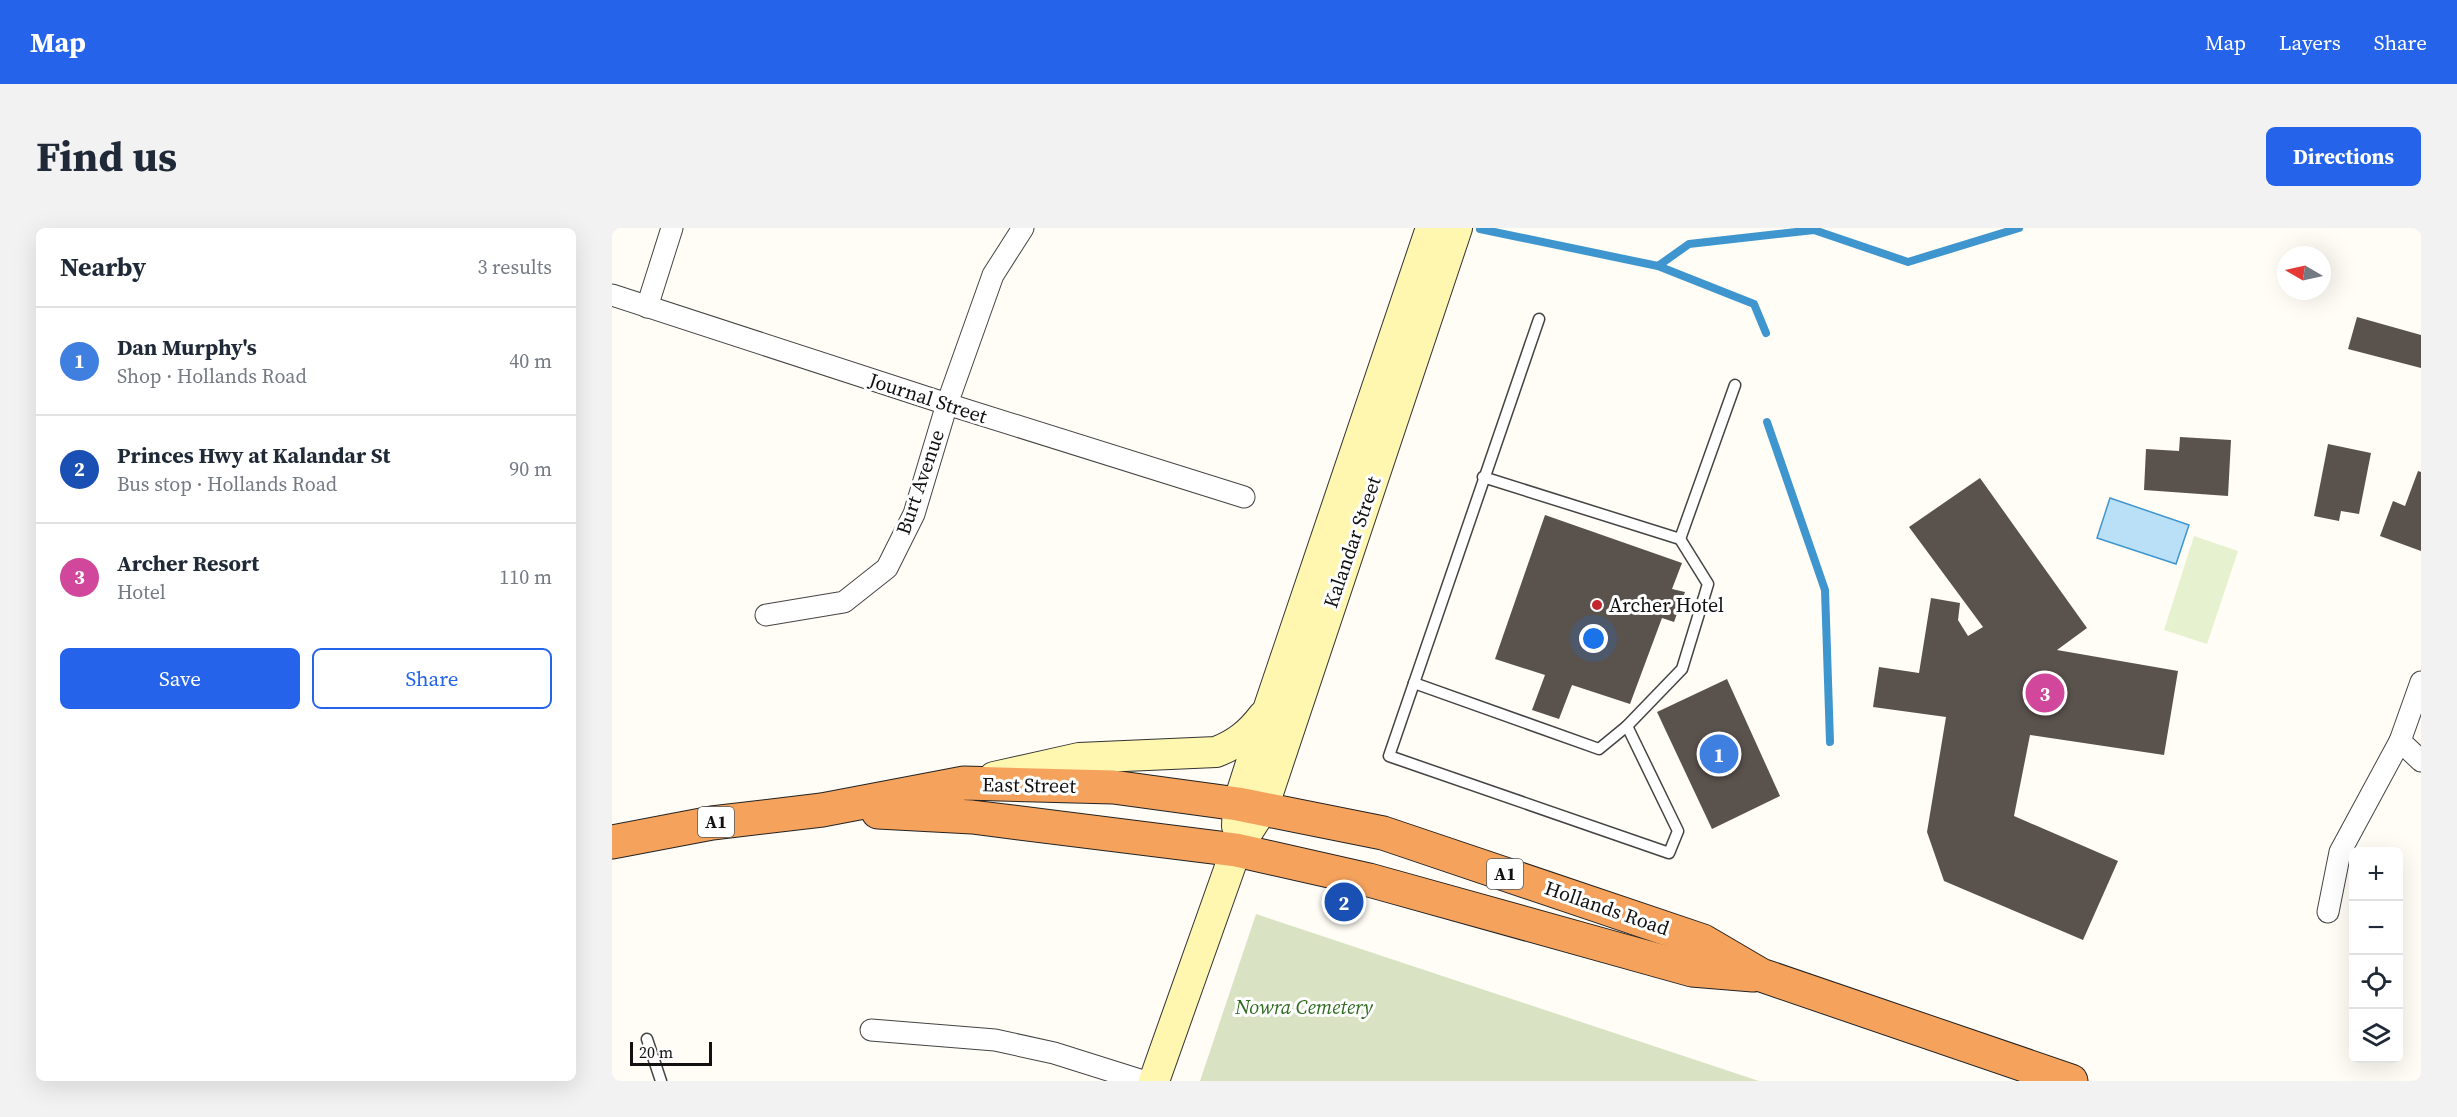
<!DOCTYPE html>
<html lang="en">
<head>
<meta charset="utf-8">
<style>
  :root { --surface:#fff; --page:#f2f2f3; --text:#1f2937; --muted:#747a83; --line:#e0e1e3; --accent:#2563eb }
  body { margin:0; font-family:"Source Serif 4",serif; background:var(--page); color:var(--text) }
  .controls { position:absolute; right:18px; bottom:18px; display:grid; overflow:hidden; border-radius:9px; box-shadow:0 6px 24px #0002 }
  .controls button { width:54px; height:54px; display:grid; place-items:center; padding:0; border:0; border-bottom:2px solid var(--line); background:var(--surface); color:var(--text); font:30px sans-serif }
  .compass { position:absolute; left:1665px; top:18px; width:54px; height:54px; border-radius:50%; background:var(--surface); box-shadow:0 6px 24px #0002; rotate:279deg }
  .scale { position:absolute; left:18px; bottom:15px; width:82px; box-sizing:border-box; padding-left:6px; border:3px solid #111; border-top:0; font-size:16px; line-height:21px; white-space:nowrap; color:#111; -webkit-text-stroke:4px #fff; paint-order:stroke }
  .you { position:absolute; left:982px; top:411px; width:21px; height:21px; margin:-15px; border:4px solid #fff; border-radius:50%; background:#1a73e8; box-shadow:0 0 0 9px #1a73e833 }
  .badge { display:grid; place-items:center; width:39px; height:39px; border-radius:50%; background:var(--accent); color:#fff; font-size:20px; font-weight:700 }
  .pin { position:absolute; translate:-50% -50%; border:3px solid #fff; box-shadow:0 2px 6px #0006 }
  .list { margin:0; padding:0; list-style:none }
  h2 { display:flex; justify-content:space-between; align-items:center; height:78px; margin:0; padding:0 24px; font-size:26px }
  h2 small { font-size:20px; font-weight:400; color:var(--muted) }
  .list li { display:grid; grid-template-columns:39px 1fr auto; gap:18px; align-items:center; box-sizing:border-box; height:108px; padding:0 24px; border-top:2px solid var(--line) }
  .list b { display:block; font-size:22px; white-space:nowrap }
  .list p { margin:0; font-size:20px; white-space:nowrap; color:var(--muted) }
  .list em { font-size:20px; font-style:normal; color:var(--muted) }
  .actions { display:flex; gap:12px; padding:18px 24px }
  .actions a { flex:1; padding:14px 0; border:2px solid var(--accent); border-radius:9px; text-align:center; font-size:21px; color:var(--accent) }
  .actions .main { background:var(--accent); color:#fff }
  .icon { flex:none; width:33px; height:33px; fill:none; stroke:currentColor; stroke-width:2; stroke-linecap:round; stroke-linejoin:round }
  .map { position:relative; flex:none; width:1809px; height:853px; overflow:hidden; border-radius:9px }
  header { display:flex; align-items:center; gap:36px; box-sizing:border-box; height:84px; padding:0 30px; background:var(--accent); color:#fff }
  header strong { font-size:28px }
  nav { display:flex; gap:33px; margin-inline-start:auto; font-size:21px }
  .intro { display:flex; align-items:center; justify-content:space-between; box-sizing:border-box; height:144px; padding:0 36px }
  h1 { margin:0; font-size:42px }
  .button { padding:15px 27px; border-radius:9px; background:var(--accent); color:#fff; font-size:21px; font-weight:700 }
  main { display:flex; gap:36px; padding:0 36px }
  aside { flex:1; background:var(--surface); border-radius:9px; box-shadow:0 6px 24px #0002 }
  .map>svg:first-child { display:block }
  .cemetery { fill:#d9e3c4 }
  .pitch { fill:#e6f2cf }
  .water { fill:#b9e0f7; stroke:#3f96cf; stroke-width:1.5 }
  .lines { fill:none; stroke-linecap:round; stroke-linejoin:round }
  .stream { stroke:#3f96cf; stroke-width:8 }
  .building { fill:#5a524d }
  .lane-casing { stroke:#444; stroke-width:13 }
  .street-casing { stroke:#444; stroke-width:23 }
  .secondary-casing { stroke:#333; stroke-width:32 }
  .highway-casing { stroke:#222; stroke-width:35 }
  .lane { stroke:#fff; stroke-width:10 }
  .street { stroke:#fff; stroke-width:21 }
  .secondary { stroke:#fff6b0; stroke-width:30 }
  .highway { stroke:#f5a25d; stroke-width:33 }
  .poi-dot { fill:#c4262e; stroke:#fff; stroke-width:2 }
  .labels { text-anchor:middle; stroke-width:6; stroke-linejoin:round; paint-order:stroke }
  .shield { fill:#fff; stroke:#585858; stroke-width:1.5 }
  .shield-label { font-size:18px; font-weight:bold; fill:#111 }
  .street-label { font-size:20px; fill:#111; stroke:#fff }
  .poi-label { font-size:20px; fill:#111; stroke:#fff; text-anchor:start }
  .park-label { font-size:20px; font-style:italic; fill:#2f6b1f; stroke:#fff }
</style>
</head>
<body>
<header>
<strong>Map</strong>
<nav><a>Map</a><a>Layers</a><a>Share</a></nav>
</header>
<div class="intro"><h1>Find us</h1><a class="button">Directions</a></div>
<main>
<aside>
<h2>Nearby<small>3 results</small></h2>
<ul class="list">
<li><span class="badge" style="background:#3f7fe0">1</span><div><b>Dan Murphy's</b><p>Shop · Hollands Road</p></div><em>40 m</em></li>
<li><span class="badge" style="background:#1a4fb4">2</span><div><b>Princes Hwy at Kalandar St</b><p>Bus stop · Hollands Road</p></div><em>90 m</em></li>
<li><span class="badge" style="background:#d1479c">3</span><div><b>Archer Resort</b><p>Hotel</p></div><em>110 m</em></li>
</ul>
<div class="actions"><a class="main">Save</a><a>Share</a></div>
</aside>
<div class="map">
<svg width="1809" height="853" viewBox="0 0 1809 853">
  <rect width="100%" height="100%" fill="#fffdf5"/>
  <path class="cemetery" d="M644,686l503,167h-559z"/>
  <path class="pitch" d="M1582,308l44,15 -31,93 -43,-14z"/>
  <path class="water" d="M1498,270l79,27 -13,39 -79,-26z"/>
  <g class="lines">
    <g class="stream">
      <path d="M868,1l178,37 31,-22 125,-14 94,32 111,-34"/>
      <path d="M1046,38l96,38 12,29"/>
      <path d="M1155,194l58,168 5,152"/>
    </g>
  </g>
  <g class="building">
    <path d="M1745,89l64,18v33l-73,-19z"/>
    <path d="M1568,209l51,3 -3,56 -84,-6 2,-41 33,2z"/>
    <path d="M1716,216l43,9 -12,61 -18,-3 -2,10 -25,-5z"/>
    <path d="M1806,243l3,1v79l-41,-15 13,-35 12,5z"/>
    <path d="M1368,250l107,150 -30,22 121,21 -14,84 -134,-20 -16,81 104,45 -35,79 -139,-59 -17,-49 19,-115 -73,-10 6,-40 40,6 12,-75 29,5 -2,17 10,16 15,-9 -74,-100z"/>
    <path d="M933,287l137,48 -10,26 13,3 -11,30 -12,-4 -32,86 -58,-19 -13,34 -27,-9 13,-35 -50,-16z"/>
    <path d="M1115,451l53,117 -68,33 -55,-117z"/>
  </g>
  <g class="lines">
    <g class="lane-casing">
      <g id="lane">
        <path d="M927,91l-150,437 280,97 9,-22 -51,-105"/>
        <path d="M871,249l197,62 55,-154"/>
        <path d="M802,455l185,66 28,-23 55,-57 26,-85 -28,-45"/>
        <path d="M35,811l14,42"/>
      </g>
    </g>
    <g class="street-casing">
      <g id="street">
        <path d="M0,67l335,109 297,93"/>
        <path d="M35,79l25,-79"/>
        <path d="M154,387l78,-13 43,-34 27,-54 33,-110 46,-129 30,-47"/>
        <path d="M1788,513l21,20"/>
        <path d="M1716,684l12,-60 60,-111 21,-59"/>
        <path d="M259,802l124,10 59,13 89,28"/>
      </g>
    </g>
    <g class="secondary-casing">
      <g id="secondary">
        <path d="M382,549l85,-19 137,-6c21,-8 34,-19 47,-36"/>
        <path d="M625,598l1,-22 30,-94 163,-482"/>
        <path d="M542,853l82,-231 27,-42 194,-580"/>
      </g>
    </g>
    <g class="highway-casing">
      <g id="highway">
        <path d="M266,584l94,5 264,33 133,30 323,90 61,5"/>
        <path d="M0,614l100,-19 110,-13 142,-27 149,4 125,17 145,29 320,108 58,34 310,106"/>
      </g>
    </g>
    <use href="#lane" class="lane"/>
    <use href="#street" class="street"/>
    <use href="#secondary" class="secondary"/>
    <use href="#highway" class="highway"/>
  </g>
  <circle class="poi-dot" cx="985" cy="377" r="6"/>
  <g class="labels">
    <g class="shield">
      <rect x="86" y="579" width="36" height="30" rx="4.5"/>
      <rect x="875" y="631" width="36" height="30" rx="4.5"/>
    </g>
    <g class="shield-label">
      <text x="104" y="600">A1</text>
      <text x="893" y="652">A1</text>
    </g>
    <g class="street-label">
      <text transform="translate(316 170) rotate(18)" y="7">Journal Street</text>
      <text transform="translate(308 254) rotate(-71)" y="7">Burt Avenue</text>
      <text transform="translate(740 314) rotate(-71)" y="7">Kalandar Street</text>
      <text transform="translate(417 557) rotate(1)" y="7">East Street</text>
      <text transform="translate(995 680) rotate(19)" y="7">Hollands Road</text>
    </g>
    <g class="poi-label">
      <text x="997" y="384">Archer Hotel</text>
    </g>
    <g class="park-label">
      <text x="692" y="786">Nowra Cemetery</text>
    </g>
  </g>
</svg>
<div class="controls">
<button>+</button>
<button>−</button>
<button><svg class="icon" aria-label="locate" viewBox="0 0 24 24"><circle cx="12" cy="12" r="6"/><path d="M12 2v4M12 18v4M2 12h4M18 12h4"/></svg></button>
<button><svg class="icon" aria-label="layers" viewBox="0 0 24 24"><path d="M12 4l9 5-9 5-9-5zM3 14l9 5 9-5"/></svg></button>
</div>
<svg class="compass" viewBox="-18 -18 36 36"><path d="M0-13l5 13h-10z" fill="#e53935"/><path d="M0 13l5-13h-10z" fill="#747a83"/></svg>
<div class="scale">20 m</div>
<div class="you"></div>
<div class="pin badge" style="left:1107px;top:526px;background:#3f7fe0">1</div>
<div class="pin badge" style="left:732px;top:674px;background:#1a4fb4">2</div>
<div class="pin badge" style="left:1433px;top:465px;background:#d1479c">3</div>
</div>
</main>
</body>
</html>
